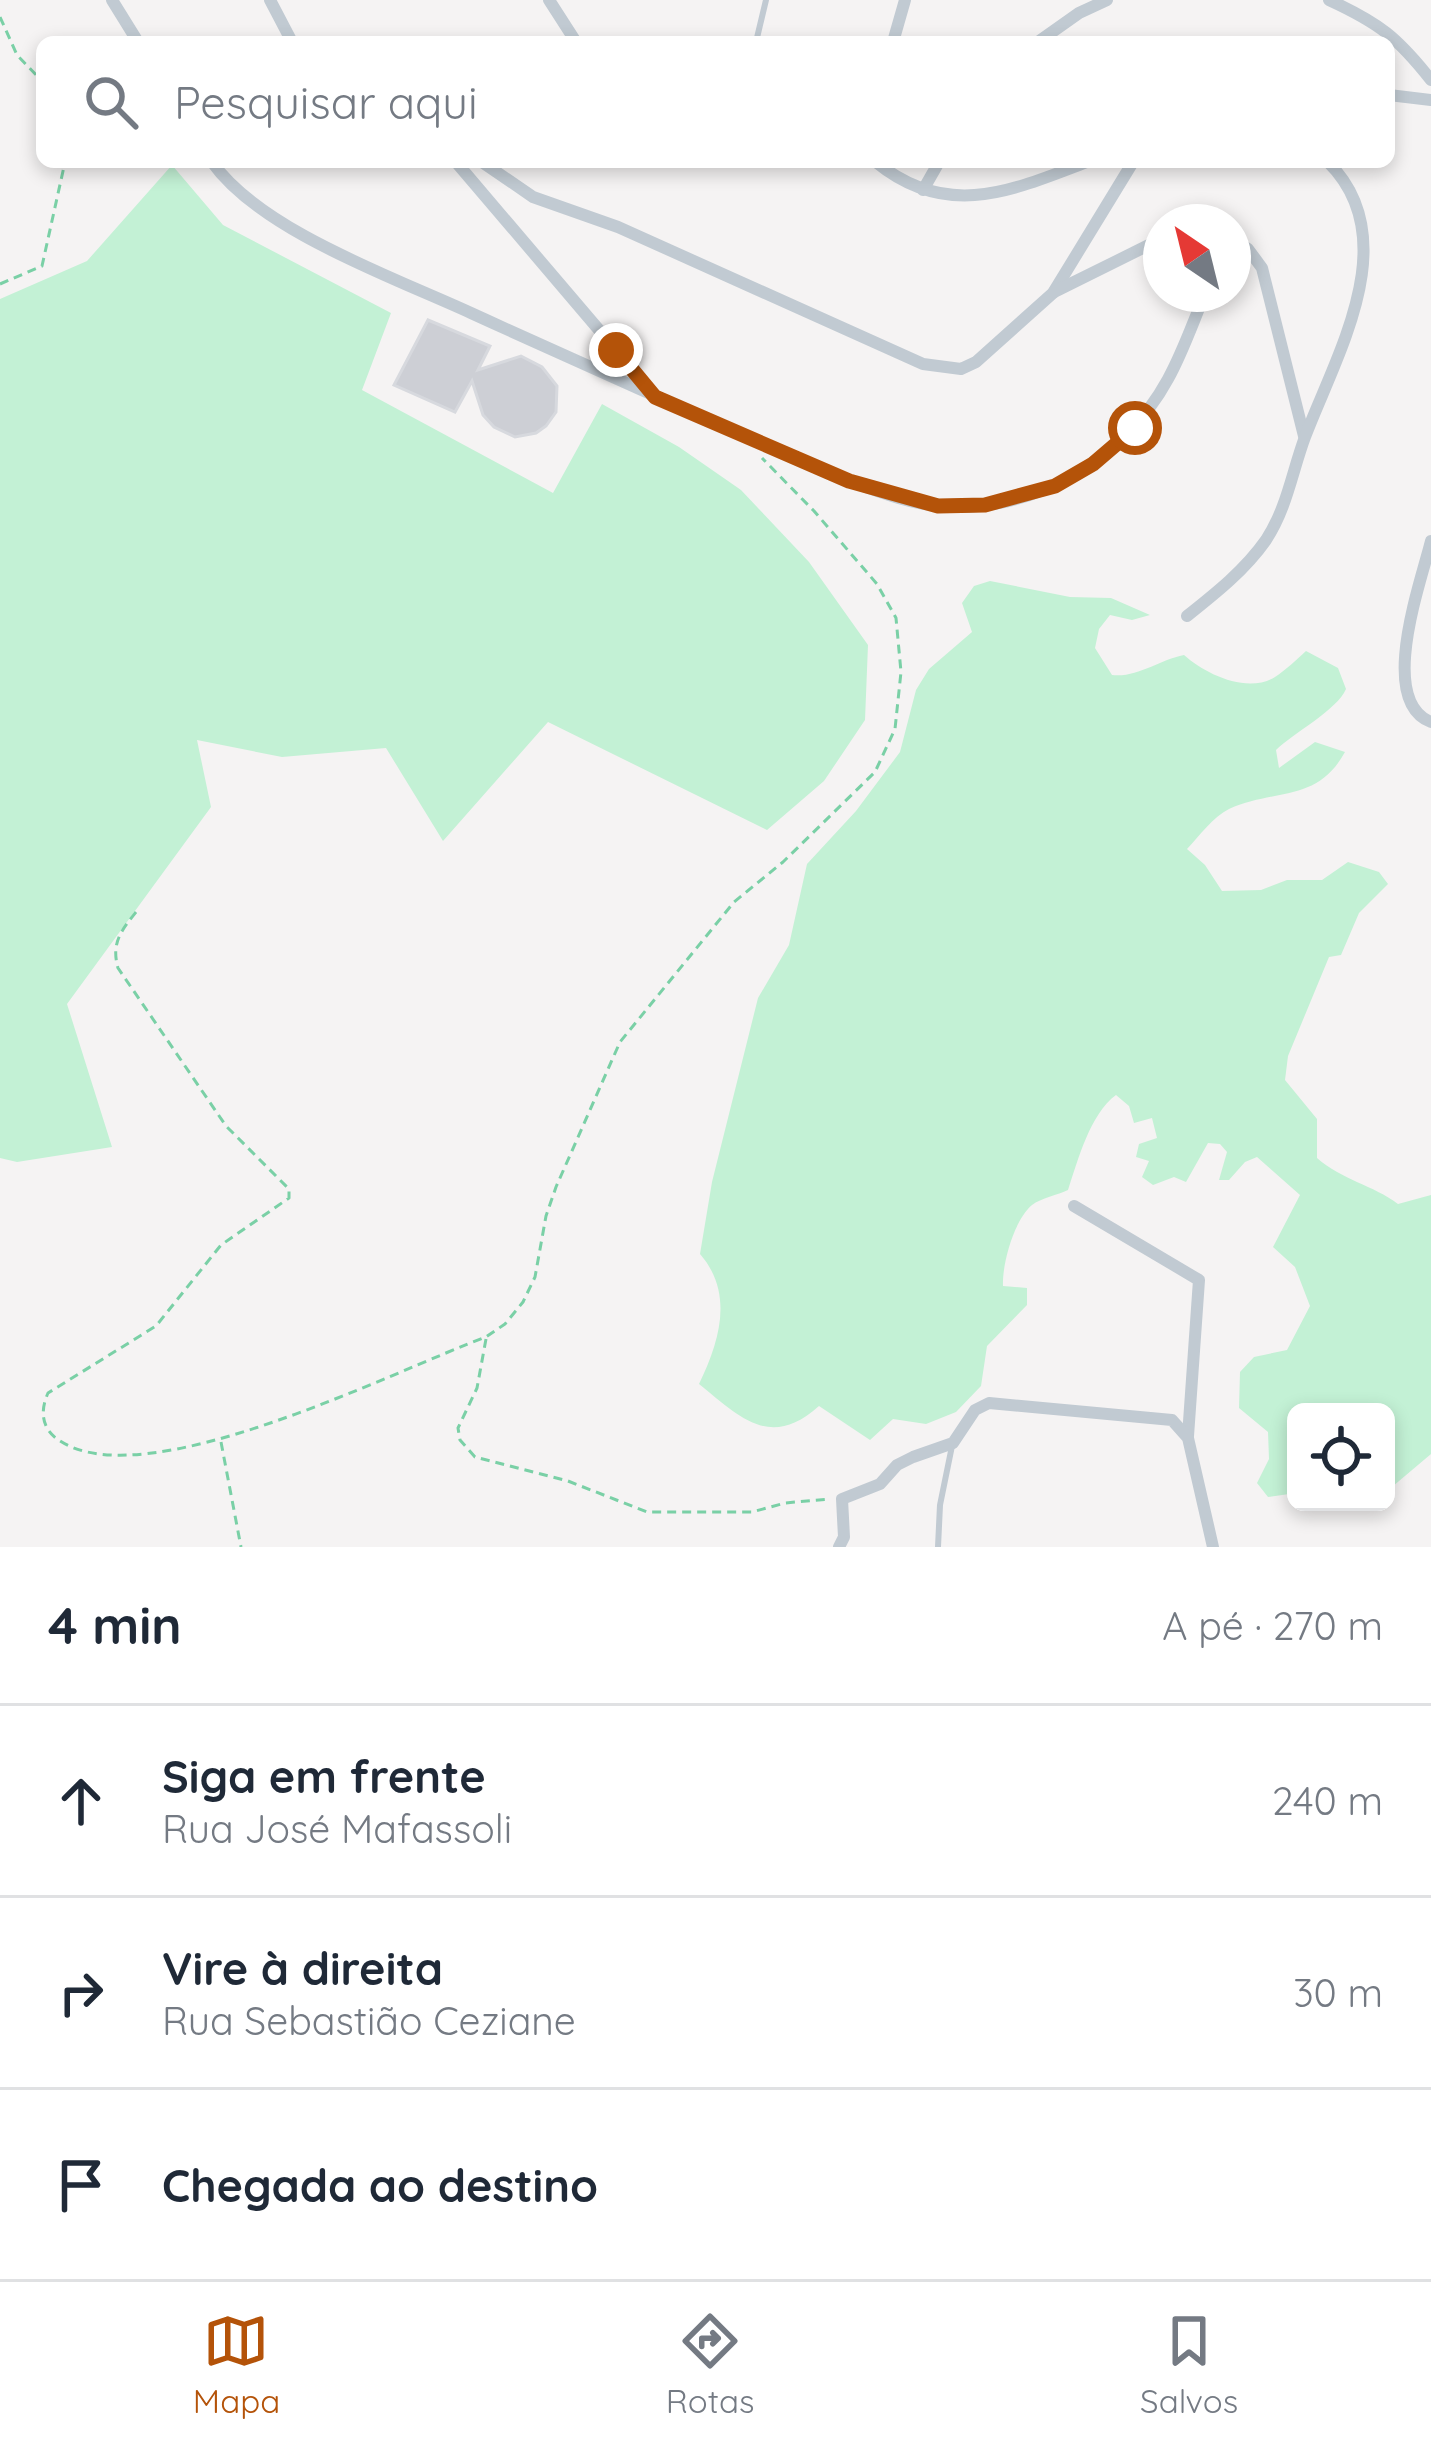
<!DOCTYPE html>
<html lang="pt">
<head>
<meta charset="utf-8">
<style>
  :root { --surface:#fff; --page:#f6f6f7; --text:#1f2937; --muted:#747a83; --line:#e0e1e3; --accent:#b45309 }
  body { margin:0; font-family:Quicksand,sans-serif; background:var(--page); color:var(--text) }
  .controls { position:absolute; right:36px; bottom:36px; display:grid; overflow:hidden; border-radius:18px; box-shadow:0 6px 18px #0003 }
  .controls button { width:108px; height:108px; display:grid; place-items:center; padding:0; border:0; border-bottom:3px solid var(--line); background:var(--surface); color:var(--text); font:60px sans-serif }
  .compass { position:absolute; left:1143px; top:204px; width:108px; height:108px; border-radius:50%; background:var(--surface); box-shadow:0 6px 18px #0003; rotate:325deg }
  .stop { position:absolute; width:36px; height:36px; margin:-27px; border:9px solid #b45309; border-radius:50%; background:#fff }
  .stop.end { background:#b45309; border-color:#fff; box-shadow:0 3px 12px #0008 }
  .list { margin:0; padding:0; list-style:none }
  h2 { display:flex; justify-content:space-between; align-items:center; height:156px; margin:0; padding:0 48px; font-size:51px }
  h2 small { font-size:39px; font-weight:400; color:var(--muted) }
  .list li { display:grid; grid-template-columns:78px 1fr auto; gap:36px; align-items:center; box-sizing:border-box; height:192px; padding:0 48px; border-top:3px solid var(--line) }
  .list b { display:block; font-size:45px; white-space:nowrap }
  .list p { margin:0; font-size:39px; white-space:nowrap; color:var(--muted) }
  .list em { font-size:39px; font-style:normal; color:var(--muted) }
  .icon { flex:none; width:66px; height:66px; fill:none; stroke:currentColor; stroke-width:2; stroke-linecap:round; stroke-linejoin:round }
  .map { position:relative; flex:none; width:1431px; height:1547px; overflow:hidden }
  .search { position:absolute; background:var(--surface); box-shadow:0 6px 18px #0003; left:36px; right:36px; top:36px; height:132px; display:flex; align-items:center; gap:30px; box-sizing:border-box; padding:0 42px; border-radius:18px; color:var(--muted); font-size:45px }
  .sheet { height:732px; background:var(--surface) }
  nav { display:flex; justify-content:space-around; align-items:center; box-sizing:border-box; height:168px; border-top:3px solid var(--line); background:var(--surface); font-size:33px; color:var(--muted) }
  nav a { display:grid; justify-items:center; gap:6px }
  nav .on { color:var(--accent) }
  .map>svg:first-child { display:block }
  .green { fill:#c3f1d5 }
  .building { fill:#cdcfd5; stroke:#d7d9de; stroke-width:3 }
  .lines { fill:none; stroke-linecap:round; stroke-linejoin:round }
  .path { stroke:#7ad0a6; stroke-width:3; stroke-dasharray:9 6; stroke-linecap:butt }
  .lane { stroke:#c1cad2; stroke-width:6 }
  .street { stroke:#c1cad2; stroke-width:12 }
  .route { stroke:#b45309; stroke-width:15 }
</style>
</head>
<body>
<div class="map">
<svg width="1431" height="1547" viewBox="0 0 1431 1547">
  <rect width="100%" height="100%" fill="#f5f3f3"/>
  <g class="green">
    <path d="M172,165l51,60 168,88 -29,77 191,103 49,-89 77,43 62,43 68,72 59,83 -3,75 -41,61 -57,49 -219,-108 -105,119 -57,-93 -104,9 -85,-17 14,67 -144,197 45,143 -95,15 -17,-4v-859l87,-38z"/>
    <path d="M990,581l80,16 41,1 39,17 -18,5 -22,-5 -11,14 -4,19 17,27c25,3 47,-15 72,-20 21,19 63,39 91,22 11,-7 22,-18 31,-26l32,17 8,21c-9,21 -51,43 -70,61l3,18 36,-26 30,10c-28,51 -69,36 -116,57 -16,8 -30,27 -42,40l18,16 17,26 39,-1 26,-10h35l26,-18 31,10 9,12 -29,29 -18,42 -12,2 -41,99 -3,24 32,39v39c25,22 56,27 81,46l33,-9v259l-45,38v-80h-90v81l-28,4 -11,-14 12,-24 -1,-27 -29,-24 1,-36 14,-15 33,-7 23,-44 -15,-39 -22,-20 27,-52 -43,-38 -12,5 -16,18h-10l8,-28 -7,-8 -12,-1 -22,39 -12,-5 -21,8 -11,-8 7,-16 -13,-4 3,-13 18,-6 -5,-20 -18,5 -5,-17 -13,-11c-26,19 -38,65 -48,95 -10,5 -27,8 -36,15 -18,15 -30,59 -29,81l24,2v17l-40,41 -6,40 -25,26 -30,12 -33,-5 -23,21 -51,-34c-49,44 -79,11 -120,-22 21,-43 35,-91 1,-130l12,-72 46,-184 31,-53 18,-81 49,-53 44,-59 16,-62 13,-21 43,-37 -10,-29 12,-17z"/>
  </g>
  <path class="building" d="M428,320l62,26 -12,24 43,-14 21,11 15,19 -1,26 -10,14 -10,7 -21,4 -21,-10 -11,-12 -11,-34 -17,31 -61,-27z"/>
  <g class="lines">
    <g class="path">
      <path d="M0,17l17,38 25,26"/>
      <path d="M0,284l42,-18 23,-104"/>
      <path d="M136,912c-15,19 -25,31 -18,56l108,158 63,63v9l-68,47 -65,81 -108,67c-8,18 -7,36 12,48 87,56 331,-69 426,-104l19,-13 18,-22 12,-25 11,-61 10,-29 64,-145 114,-140 49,-40 92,-90 20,-43 6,-57 -5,-54 -19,-34 -63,-73 -52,-53"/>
      <path d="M486,1339l-9,49 -19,40 2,12 15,17 93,24 79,31h105l33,-9 44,-4"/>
      <path d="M221,1442l20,105"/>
    </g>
    <g class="lane">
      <path d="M756,42l10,-42"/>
      <path d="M938,1547l2,-42 12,-59"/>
    </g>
    <g class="street">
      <path d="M112,0l26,42"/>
      <path d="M270,0l22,42"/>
      <path d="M549,0l27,42"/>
      <path d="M1329,0c50,23 68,37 102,80"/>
      <path d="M893,42l12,-42"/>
      <path d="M1038,42l41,-29 28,-13"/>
      <path d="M1389,95l42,5"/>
      <path d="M212,162c49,69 181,115 259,151 125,57 251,113 378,168 28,10 58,22 89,25 93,9 186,-46 230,-127 15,-27 25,-57 37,-85"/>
      <path d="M456,162l195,229"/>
      <path d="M482,162l51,35 85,30 305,137 38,5 15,-7 77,-69 80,-131"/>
      <path d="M876,162c71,58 135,29 211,0"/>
      <path d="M923,190l16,-28"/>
      <path d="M1233,239l15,10 14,19 42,168"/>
      <path d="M1054,292l107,-53"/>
      <path d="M1431,541c-10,41 -54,160 0,181"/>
      <path d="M1187,616c29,-23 58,-46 79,-76 21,-32 26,-68 39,-103 31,-82 101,-198 23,-275"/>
      <path d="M1074,1206l125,74 -11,156"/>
      <path d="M839,1547l5,-10 -2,-38 38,-15 17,-19 16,-8 40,-14 22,-33 14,-7 183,17 16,18 25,109"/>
    </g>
  </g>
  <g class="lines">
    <path class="route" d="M616,350l39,47 194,84 89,25 47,-1 70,-19 38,-22 42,-36"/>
  </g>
</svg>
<div class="controls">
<button><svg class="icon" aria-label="locate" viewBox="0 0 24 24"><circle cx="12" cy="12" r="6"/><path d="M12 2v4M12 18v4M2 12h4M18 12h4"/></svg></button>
</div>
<svg class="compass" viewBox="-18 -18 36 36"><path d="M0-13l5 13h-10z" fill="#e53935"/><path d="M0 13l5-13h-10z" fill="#747a83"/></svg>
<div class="stop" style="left:1135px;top:428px"></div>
<div class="stop end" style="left:616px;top:350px"></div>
<div class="search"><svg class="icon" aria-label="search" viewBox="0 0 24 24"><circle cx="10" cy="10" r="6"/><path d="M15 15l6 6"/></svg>Pesquisar aqui</div>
</div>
<section class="sheet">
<h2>4 min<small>A pé · 270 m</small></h2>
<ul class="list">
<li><svg class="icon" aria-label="ahead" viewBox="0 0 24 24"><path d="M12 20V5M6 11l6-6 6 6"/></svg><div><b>Siga em frente</b><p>Rua José Mafassoli</p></div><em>240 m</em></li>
<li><svg class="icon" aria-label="right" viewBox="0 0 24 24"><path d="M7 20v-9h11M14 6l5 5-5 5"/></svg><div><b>Vire à direita</b><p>Rua Sebastião Ceziane</p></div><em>30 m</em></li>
<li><svg class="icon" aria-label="arrive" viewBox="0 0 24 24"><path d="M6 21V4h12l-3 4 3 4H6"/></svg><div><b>Chegada ao destino</b></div></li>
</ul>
</section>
<nav>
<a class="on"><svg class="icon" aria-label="map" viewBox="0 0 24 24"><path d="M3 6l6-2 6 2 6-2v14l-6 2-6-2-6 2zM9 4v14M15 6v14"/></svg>Mapa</a>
<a><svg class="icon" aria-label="directions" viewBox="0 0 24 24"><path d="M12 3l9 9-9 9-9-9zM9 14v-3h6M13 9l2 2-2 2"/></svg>Rotas</a>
<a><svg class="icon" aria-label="saved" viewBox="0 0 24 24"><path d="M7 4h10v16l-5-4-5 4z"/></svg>Salvos</a>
</nav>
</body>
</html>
